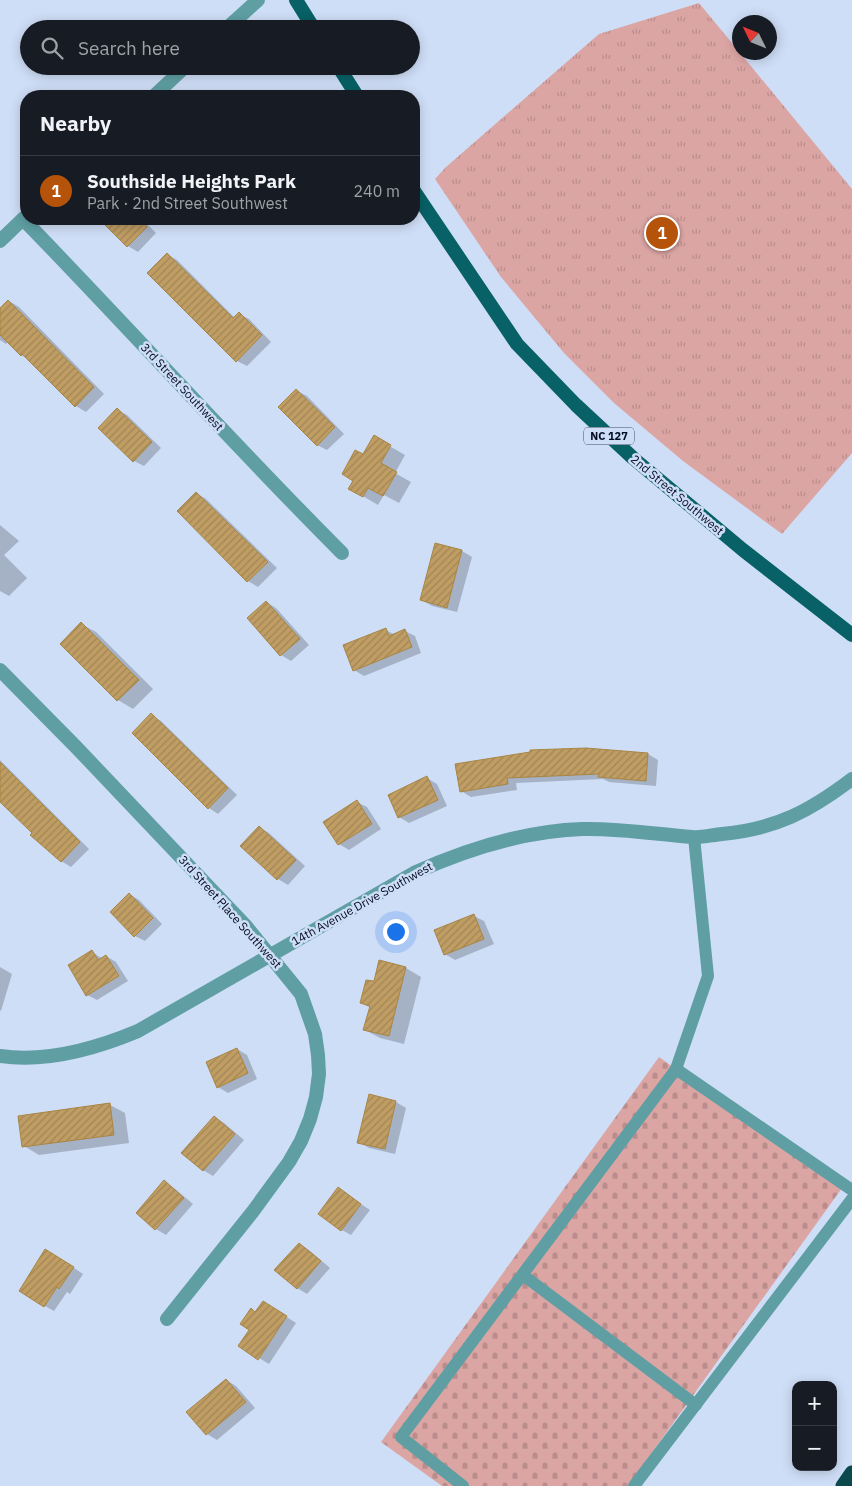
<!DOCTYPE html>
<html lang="en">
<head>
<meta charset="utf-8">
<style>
  :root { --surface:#171b24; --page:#242831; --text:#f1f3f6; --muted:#9ea1a6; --line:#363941; --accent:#b45309 }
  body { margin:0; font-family:"IBM Plex Sans",sans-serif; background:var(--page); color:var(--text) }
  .controls { position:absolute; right:15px; bottom:15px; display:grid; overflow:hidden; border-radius:10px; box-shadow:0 2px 12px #0003 }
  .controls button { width:45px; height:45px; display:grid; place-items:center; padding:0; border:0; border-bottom:1px solid var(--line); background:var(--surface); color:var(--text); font:25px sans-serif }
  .compass { position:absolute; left:732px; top:15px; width:45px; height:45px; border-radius:50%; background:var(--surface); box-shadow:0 2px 12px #0003; rotate:313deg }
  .you { position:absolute; left:395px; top:931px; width:18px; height:18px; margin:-12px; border:4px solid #fff; border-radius:50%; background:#1a73e8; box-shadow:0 0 0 8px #1a73e833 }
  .badge { display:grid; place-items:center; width:32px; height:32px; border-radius:50%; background:var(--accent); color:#fff; font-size:16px; font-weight:700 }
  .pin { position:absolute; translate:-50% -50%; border:2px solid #fff; box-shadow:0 1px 5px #0006 }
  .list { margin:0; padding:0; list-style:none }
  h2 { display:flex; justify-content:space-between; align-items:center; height:65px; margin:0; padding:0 20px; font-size:21px }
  h2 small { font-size:16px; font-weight:400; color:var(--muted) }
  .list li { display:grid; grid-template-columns:32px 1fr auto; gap:15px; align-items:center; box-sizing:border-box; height:70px; padding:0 20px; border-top:1px solid var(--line) }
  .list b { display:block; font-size:19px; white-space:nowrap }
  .list p { margin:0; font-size:16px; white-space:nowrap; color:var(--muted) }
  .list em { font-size:16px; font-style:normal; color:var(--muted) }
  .icon { flex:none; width:28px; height:28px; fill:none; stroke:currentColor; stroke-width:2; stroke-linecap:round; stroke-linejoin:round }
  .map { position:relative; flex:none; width:852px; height:1486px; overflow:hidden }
  .search { position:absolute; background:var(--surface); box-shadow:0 2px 12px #0003; left:20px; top:20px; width:400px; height:55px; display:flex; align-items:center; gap:12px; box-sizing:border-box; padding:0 18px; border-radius:28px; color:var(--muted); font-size:19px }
  .panel { position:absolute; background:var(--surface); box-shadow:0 2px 12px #0003; left:20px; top:90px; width:400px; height:135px; border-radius:20px }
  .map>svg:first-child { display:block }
  .grass { fill:url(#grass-tufts) }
  .cemetery { fill:url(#cemetery-stones) }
  .shadow { fill:#0003 }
  .building { fill:url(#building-hatch); stroke:#a98542 }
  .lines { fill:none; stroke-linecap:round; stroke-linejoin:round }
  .service { stroke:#5f9fa3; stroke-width:12 }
  .minor { stroke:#5f9fa3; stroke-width:14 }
  .primary { stroke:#076166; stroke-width:14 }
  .motorway { stroke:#0c494c; stroke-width:15 }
  .labels { text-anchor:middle; stroke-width:5; stroke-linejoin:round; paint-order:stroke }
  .shield { fill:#cfdef7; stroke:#404b61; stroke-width:1 }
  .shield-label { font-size:11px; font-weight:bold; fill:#030c21 }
  .street-label { font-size:12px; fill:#030c21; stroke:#cfdef7 }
</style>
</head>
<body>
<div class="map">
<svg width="852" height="1486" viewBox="0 0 852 1486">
  <defs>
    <pattern id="grass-tufts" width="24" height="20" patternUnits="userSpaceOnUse" patternTransform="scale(1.25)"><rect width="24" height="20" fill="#dba5a3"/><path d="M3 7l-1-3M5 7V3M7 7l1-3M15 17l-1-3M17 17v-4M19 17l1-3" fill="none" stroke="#ba8d8c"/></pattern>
    <pattern id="cemetery-stones" width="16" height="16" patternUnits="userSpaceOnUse" patternTransform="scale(1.25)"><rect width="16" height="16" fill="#dba5a3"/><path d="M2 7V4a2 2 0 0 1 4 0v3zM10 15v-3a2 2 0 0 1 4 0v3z" fill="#ba8d8c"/></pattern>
    <pattern id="building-hatch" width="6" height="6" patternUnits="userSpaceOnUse" patternTransform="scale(1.25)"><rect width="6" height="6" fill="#bf9d63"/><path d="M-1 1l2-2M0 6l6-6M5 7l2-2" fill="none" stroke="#a28656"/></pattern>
  </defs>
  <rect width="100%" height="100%" fill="#cfdef7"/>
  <path class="grass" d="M699,3l153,186v264l-70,81 -99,-73 -69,-58 -50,-50 -63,-76 -66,-98 11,-12 153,-133z"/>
  <path class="cemetery" d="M659,1057l183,131 -214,298h-186l-61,-44z"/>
  <g class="shadow">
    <path d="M101,219h41l14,14 -18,19 -10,-6z"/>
    <path d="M168,255l9,5 58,58 4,-4 10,5 22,23 -24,24 -10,-5z"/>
    <path d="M9,301l10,6 85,87 -18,18 -10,-6 -48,-47 -7,-4 -13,-14 -2,3 -6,-4v-30z"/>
    <path d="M297,391l10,5 37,38 -17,16 -10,-5z"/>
    <path d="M117,410l10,5 34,33 -17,18 -10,-5z"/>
    <path d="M374,437l31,18 -10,18 16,9 -12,21 -15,-8 -6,10 -29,-17 14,-32z"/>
    <path d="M196,493l10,6 71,69 -19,19 -10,-6 -69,-70z"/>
    <path d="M0,525l19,16 -15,14 23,23 -18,18 -9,-5z"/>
    <path d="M436,545l26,6 10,6 -15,55 -25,-6 -10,-6z"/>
    <path d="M266,602l10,6 33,37 -18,16 -10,-6 -33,-37z"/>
    <path d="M81,624l15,8 57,57 -20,20 -15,-9 -57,-56z"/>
    <path d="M386,630l9,5 10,-4 10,5 6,17 -57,23 -10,-6z"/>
    <path d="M151,715l10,6 76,74 -19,19 -9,-6z"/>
    <path d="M586,749l62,5 10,6 -2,26 -47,-4 -6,-3 -87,4 1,7 -46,7 -10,-6z"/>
    <path d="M0,760l89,89 -18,18 -10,-6 -61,-61z"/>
    <path d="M427,778l10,6 10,22 -38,17 -10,-6z"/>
    <path d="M357,802l10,5 14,22 -32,21 -10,-6z"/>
    <path d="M260,828l9,5 36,33 -17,19 -10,-6 -36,-33z"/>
    <path d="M129,894l10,6 23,24 -17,17 -10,-5z"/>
    <path d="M474,916l10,5 10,23 -39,16 -10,-6z"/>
    <path d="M92,952l11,7 3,-3 10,6 12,19 -31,19 -10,-5z"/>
    <path d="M380,962l26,6 15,9 -17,67 -24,-6 -15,-8 5,-22 -8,-5 13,-20z"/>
    <path d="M0,967l12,7 -11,37 -1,-1z"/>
    <path d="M237,1049l10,6 10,24 -29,14 -10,-6z"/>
    <path d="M370,1096l26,6 10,6 -11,46 -26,-6 -10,-6z"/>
    <path d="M110,1105l15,8 4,30 -90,12 -15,-9z"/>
    <path d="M215,1117l9,6 20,17 -31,36 -10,-6z"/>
    <path d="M164,1182l10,6 19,16 -27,31 -10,-6 -19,-16z"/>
    <path d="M338,1189l32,21 -19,25 -9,-5z"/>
    <path d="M299,1244l10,6 21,18 -23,26 -10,-6z"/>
    <path d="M56,1256l27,18 -13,20 -3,-2 -13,19 -9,-5z"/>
    <path d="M273,1308l23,15 -27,41 -30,-18 11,-17 6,-16z"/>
    <path d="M226,1380l10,6 19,22 -38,32 -10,-6z"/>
  </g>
  <g class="building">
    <path d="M99,219h40l8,8 -20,20z"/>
    <path d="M167,253l66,65 6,-6 23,23 -26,27 -89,-89z"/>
    <path d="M8,300l86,87 -19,20 -53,-53 -1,2 -21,-21v-27z"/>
    <path d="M296,389l39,38 -18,19 -39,-39z"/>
    <path d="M117,408l35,34 -19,20 -35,-34z"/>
    <path d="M374,435l17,10 -10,18 16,9 -14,24 -15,-8 -5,9 -15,-8 5,-8 -11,-7 13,-24 8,4z"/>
    <path d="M196,492l72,70 -21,20 -70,-71z"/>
    <path d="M435,543l27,7 -15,58 -27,-8z"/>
    <path d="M266,601l34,38 -20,17 -33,-38z"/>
    <path d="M81,622l58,58 -22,21 -57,-57z"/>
    <path d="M386,628l3,8 16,-7 7,18 -59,24 -10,-26z"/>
    <path d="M151,713l77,75 -20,21 -76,-76z"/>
    <path d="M586,748l62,5 -2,28 -48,-4 1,-3 -92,4 1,6 -48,8 -5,-28 75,-12v-2z"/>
    <path d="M0,762l80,80 -19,20 -31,-27 2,-2 -32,-31z"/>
    <path d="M427,776l11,24 -40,18 -10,-23z"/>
    <path d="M357,800l15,24 -34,21 -15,-23z"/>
    <path d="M259,826l37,34 -19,20 -37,-34z"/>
    <path d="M129,893l24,25 -19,19 -24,-25z"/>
    <path d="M474,914l10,25 -40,16 -10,-25z"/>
    <path d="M92,950l6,10 8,-5 13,21 -33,20 -18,-31z"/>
    <path d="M379,960l27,7 -17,69 -26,-6 7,-24 -10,-3 6,-23 8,1z"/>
    <path d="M237,1048l11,25 -31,15 -11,-26z"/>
    <path d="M369,1094l27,7 -11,48 -28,-6z"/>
    <path d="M110,1103l4,32 -92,12 -4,-31z"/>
    <path d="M214,1116l21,18 -32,37 -22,-18z"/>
    <path d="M164,1180l20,18 -29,32 -19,-17z"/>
    <path d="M338,1187l23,17 -20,27 -23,-17z"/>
    <path d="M299,1243l22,18 -24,28 -23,-19z"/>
    <path d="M45,1249l29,18 -15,22 -2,-2 -13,20 -25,-16z"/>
    <path d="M263,1301l24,15 -29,44 -20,-14 11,-16 -9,-6 11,-16 4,4z"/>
    <path d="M226,1379l20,23 -40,33 -20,-23z"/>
  </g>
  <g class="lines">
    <g class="service">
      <path d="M676,1069l176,121"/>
      <path d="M523,1275l173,130"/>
      <path d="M463,1486l-62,-49 275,-368 32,-93 -14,-139"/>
      <path d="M634,1486l218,-287"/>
    </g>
    <g class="minor">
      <path d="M226,29l32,-29"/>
      <path d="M154,96l32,-30"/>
      <path d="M23,219c107,110 210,225 319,334"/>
      <path d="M0,241l26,-25"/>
      <path d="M0,670l77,78 168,177 56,69 14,40 3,21 1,19 -3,23 -6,22 -9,22 -12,21 -35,48 -87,109"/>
      <path d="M0,1056c47,7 95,-7 138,-25l276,-158c53,-24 110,-42 168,-44 37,-1 73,5 110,8 9,1 20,-2 30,-3 54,-5 88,-23 130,-55"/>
    </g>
    <g class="primary">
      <path d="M296,0l18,29"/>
      <path d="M338,66l19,30"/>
      <path d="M414,191l103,153 59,61 57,53 110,92 109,85"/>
    </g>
    <path class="motorway" d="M843,1486l9,-13"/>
  </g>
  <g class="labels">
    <rect class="shield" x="584" y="427.5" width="50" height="17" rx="4"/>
    <g class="shield-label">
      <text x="609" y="440">NC 127</text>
    </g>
    <g class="street-label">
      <text transform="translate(182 387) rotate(47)" y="4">3rd Street Southwest</text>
      <text transform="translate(677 495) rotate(40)" y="4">2nd Street Southwest</text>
      <text transform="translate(362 904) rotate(-29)" y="4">14th Avenue Drive Southwest</text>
      <text transform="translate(230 912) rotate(48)" y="4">3rd Street Place Southwest</text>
    </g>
  </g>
</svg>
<div class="controls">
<button>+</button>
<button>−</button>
</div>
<svg class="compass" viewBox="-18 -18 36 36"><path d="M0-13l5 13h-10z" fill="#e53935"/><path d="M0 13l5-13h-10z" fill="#9ea1a6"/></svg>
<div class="you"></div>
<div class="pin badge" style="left:662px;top:233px">1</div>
<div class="search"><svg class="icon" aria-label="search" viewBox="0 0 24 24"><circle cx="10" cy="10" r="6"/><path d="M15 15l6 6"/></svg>Search here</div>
<section class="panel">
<h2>Nearby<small></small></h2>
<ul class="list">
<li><span class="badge">1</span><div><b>Southside Heights Park</b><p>Park · 2nd Street Southwest</p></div><em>240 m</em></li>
</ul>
</section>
</div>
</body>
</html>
